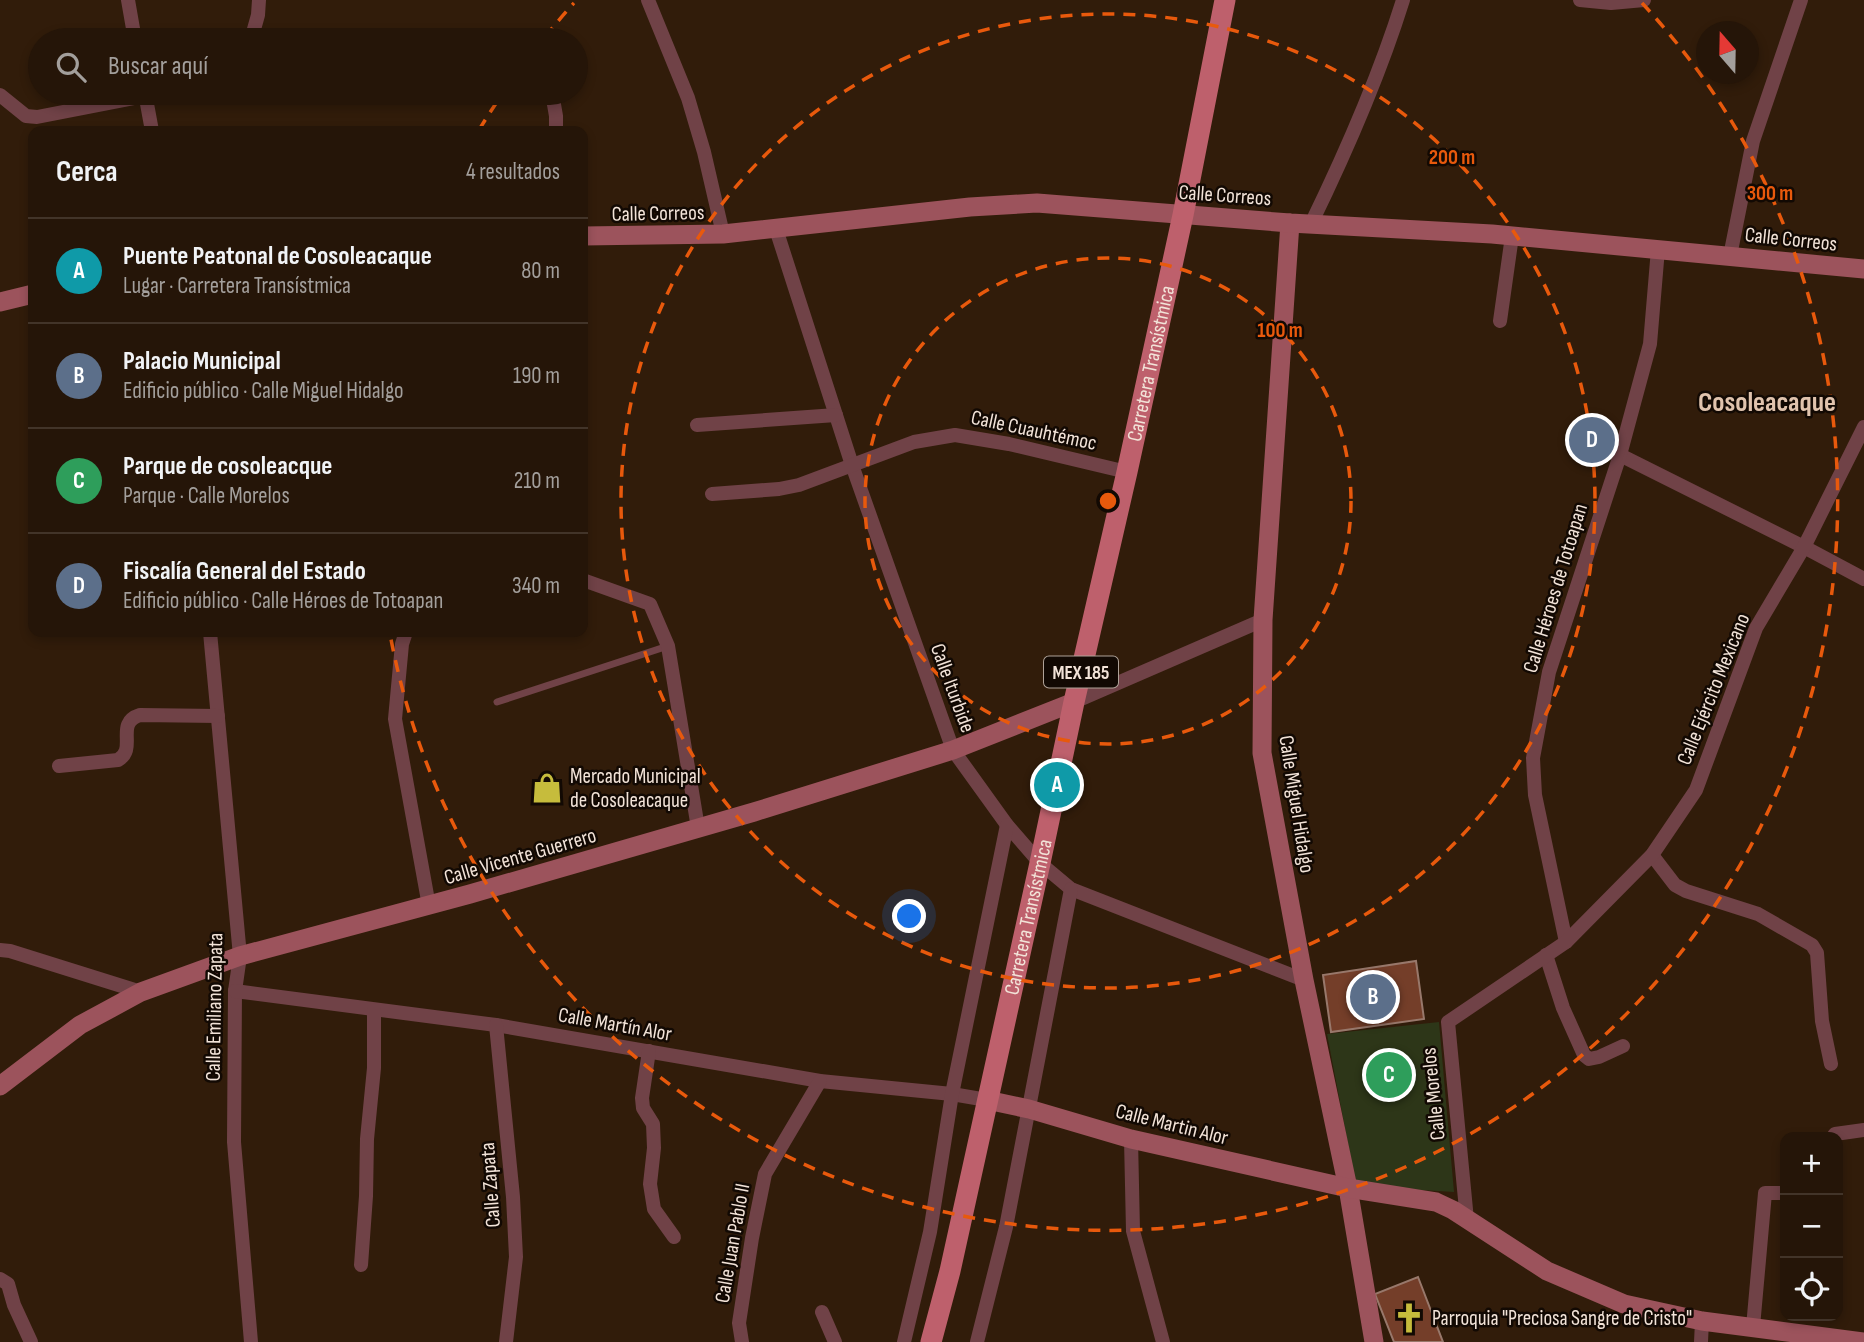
<!DOCTYPE html>
<html lang="es">
<head>
<meta charset="utf-8">
<style>
  :root { --surface:#251508; --page:#312216; --text:#f1f3f6; --muted:#a39f9c; --line:#423429; --accent:#0b8043 }
  body { margin:0; font-family:"Sofia Sans Condensed",sans-serif; background:var(--page); color:var(--text) }
  .controls { position:absolute; right:21px; bottom:21px; display:grid; overflow:hidden; border-radius:14px; box-shadow:0 4px 10px #0003 }
  .controls button { width:63px; height:63px; display:grid; place-items:center; padding:0; border:0; border-bottom:2px solid var(--line); background:var(--surface); color:var(--text); font:35px sans-serif }
  .compass { position:absolute; left:1696px; top:21px; width:63px; height:63px; border-radius:50%; background:var(--surface); box-shadow:0 4px 10px #0003; rotate:340deg }
  .you { position:absolute; left:910px; top:917px; width:24px; height:24px; margin:-18px; border:5px solid #fff; border-radius:50%; background:#1a73e8; box-shadow:0 0 0 10px #1a73e833 }
  .badge { display:grid; place-items:center; width:46px; height:46px; border-radius:50%; background:var(--accent); color:#fff; font-size:23px; font-weight:700 }
  .pin { position:absolute; translate:-50% -50%; border:4px solid #fff; box-shadow:0 2px 7px #0006 }
  .list { margin:0; padding:0; list-style:none }
  h2 { display:flex; justify-content:space-between; align-items:center; height:91px; margin:0; padding:0 28px; font-size:30px }
  h2 small { font-size:23px; font-weight:400; color:var(--muted) }
  .list li { display:grid; grid-template-columns:46px 1fr auto; gap:21px; align-items:center; box-sizing:border-box; height:105px; padding:0 28px; border-top:2px solid var(--line) }
  .list b { display:block; font-size:26px; white-space:nowrap }
  .list p { margin:0; font-size:23px; white-space:nowrap; color:var(--muted) }
  .list em { font-size:23px; font-style:normal; color:var(--muted) }
  .icon { flex:none; width:38px; height:38px; fill:none; stroke:currentColor; stroke-width:2; stroke-linecap:round; stroke-linejoin:round }
  .map { position:relative; flex:none; width:1864px; height:1342px; overflow:hidden }
  .search { position:absolute; background:var(--surface); box-shadow:0 4px 10px #0003; left:28px; top:28px; width:560px; height:77px; display:flex; align-items:center; gap:18px; box-sizing:border-box; padding:0 24px; border-radius:38px; color:var(--muted); font-size:26px }
  .panel { position:absolute; background:var(--surface); box-shadow:0 4px 10px #0003; left:28px; top:126px; width:560px; height:511px; border-radius:14px }
  .map>svg:first-child { display:block }
  .green { fill:#2d3618 }
  .building { fill:#743e29; stroke:#98786b; stroke-width:2 }
  .lines { fill:none; stroke-linecap:round; stroke-linejoin:round }
  .lane { stroke:#704247; stroke-width:7 }
  .street { stroke:#704247; stroke-width:14 }
  .secondary { stroke:#9c535c; stroke-width:19 }
  .primary { stroke:#be606c; stroke-width:21 }
  .ring { fill:none; stroke:#e8590c; stroke-width:3.5; stroke-dasharray:12 9 }
  .labels { text-anchor:middle; stroke-width:5; stroke-linejoin:round; paint-order:stroke }
  .shield { fill:#120903; stroke:#afa298; stroke-width:2 }
  .shield-label { font-size:19px; font-weight:bold; fill:#f2e3d8 }
  .street-label { font-size:21px; fill:#f2e3d8; stroke:#120903 }
  .poi-label { font-size:21px; fill:#f2e3d8; stroke:#120903; text-anchor:start }
  .district-label { font-size:28px; font-weight:bold; fill:#e0c3ad; stroke:#120903 }
  .centre { fill:#e8590c; stroke:#120903; stroke-width:3.5 }
  .ring-label { font-size:21px; text-anchor:middle; font-weight:bold; fill:#e8590c; stroke:#120903; stroke-width:5; stroke-linejoin:round; paint-order:stroke }
</style>
</head>
<body>
<div class="map">
<svg width="1864" height="1342" viewBox="0 0 1864 1342">
  <rect width="100%" height="100%" fill="#311c0a"/>
  <path class="green" d="M1439,1022l15,170 -98,-6 -29,-152z"/>
  <g class="building">
    <path d="M1574,423l43,11 -6,23 -43,-11z"/>
    <path d="M1416,961l8,58 -93,13 -8,-57z"/>
    <path d="M1418,1277l25,65h-49l-19,-48z"/>
  </g>
  <g class="lines">
    <path class="lane" d="M497,702l171,-56"/>
    <g class="street">
      <path d="M128,0l7,40"/>
      <path d="M648,0l40,98 16,54 19,82"/>
      <path d="M1580,0l31,3 33,-3"/>
      <path d="M251,40l7,-25 1,-15"/>
      <path d="M145,93l7,38"/>
      <path d="M552,93l4,23v15"/>
      <path d="M0,95l26,21 11,1 108,-21"/>
      <path d="M1311,224c35,-72 68,-147 92,-224"/>
      <path d="M776,229l76,236 101,285 54,75 33,38 31,26 233,91"/>
      <path d="M1730,256l23,-115 48,-141"/>
      <path d="M1500,321l12,-85"/>
      <path d="M697,425l139,-10"/>
      <path d="M1620,455l184,92 60,32"/>
      <path d="M712,494l67,-5 20,-4 115,-43 41,-7 54,9 118,28"/>
      <path d="M583,580l67,24 18,42 30,182"/>
      <path d="M210,632l30,324 -5,35 -1,151 17,200"/>
      <path d="M406,632l-4,12 -7,75 34,187"/>
      <path d="M1074,702l189,-82"/>
      <path d="M59,766l59,-6c20,-11 -4,-37 22,-45l78,1"/>
      <path d="M1652,855l23,30 11,6 72,23 54,31 5,8 5,68 9,43"/>
      <path d="M1566,942l-31,-147 -2,-37 16,-86 71,-217 30,-111 8,-95"/>
      <path d="M0,950l10,1 131,41"/>
      <path d="M1546,955l17,53 21,47 5,4 10,-2 24,-11"/>
      <path d="M235,991l261,34 324,56 132,13 35,6"/>
      <path d="M496,1025l17,172 3,60 -10,85"/>
      <path d="M649,1051l-7,47 1,10 10,16 1,24 -4,36 4,25 20,28"/>
      <path d="M1833,1137l2,-3 29,-4"/>
      <path d="M1131,1139l2,92 30,111"/>
      <path d="M1467,1220l-19,-198 118,-80 86,-87 44,-65 60,-162 48,-81 60,-120"/>
      <path d="M361,1265l5,-69 1,-57 7,-71v-58"/>
      <path d="M0,1279l8,5 6,21 17,37"/>
      <path d="M822,1312l13,30"/>
      <path d="M1753,1327l12,-134h20"/>
      <path d="M742,1342l-3,-19 13,-85 13,-64 55,-93"/>
      <path d="M904,1342l26,-110 22,-138 55,-269"/>
      <path d="M977,1342l29,-115 65,-338"/>
      <path d="M1701,1342l1,-21"/>
    </g>
    <g class="secondary">
      <path d="M1290,223l-27,397 -1,133 42,227 44,208 26,154"/>
      <path d="M583,236l140,-2 247,-27 67,-4 253,20 202,11 372,35"/>
      <path d="M0,302l33,-8"/>
      <path d="M0,1086l80,-61 61,-33 99,-36 230,-62 284,-82 199,-62 121,-48"/>
      <path d="M987,1100l42,9 102,30 217,49 88,14 17,8 94,61 77,33 78,17 162,21"/>
    </g>
    <path class="primary" id="s1" d="M931,1342l19,-71 90,-408 34,-161 53,-230 56,-257 42,-215"/>
  </g>
  <g class="ring">
    <circle cx="1108" cy="501" r="243"/>
    <circle cx="1108" cy="501" r="487"/>
    <path d="M479 130A730 730 0 0 1 503 93M545 37A730 730 0 0 1 574 3M1642 3A730 730 0 1 1 390 634"/>
  </g>
  <defs>
    <g id="shop-bare" transform="scale(2.415)"><path d="M-5-2.5h2.3a2.7 3.5 0 0 1 5.4 0H5L5.5 6h-11ZM-1.5-2.5h3a1.5 2.3 0 0 0-3 0Z" fill="#c6bc3c" stroke="#120903" stroke-width="2.5" paint-order="stroke"/></g>
    <g id="church-bare" transform="scale(2.415)"><path d="M-1.2-6h2.4v3.5h3.3v2.4h-3.3V6h-2.4V-.1h-3.3v-2.4h3.3Z" fill="#c6bc3c" stroke="#120903" stroke-width="2.5" paint-order="stroke"/></g>
  </defs>
  <g fill-rule="evenodd">
    <use href="#shop-bare" x="547" y="788"/>
    <use href="#church-bare" x="1409" y="1318"/>
  </g>
  <g class="labels">
    <rect class="shield" x="1044" y="656.5" width="74" height="31" rx="5"/>
    <g class="shield-label">
      <text x="1081" y="679">MEX 185</text>
    </g>
    <g class="street-label">
      <text transform="translate(1225 195) rotate(4)" y="7">Calle Correos</text>
      <text transform="translate(658 213) rotate(-1)" y="7">Calle Correos</text>
      <text transform="translate(1791 239) rotate(6)" y="7">Calle Correos</text>
      <text dy="7" stroke="none"><textPath href="#s1" startOffset="1003">Carretera Transístmica</textPath></text>
      <text transform="translate(1034 430) rotate(12)" y="7">Calle Cuauhtémoc</text>
      <text transform="translate(1555 588) rotate(-73)" y="7">Calle Héroes de Totoapan</text>
      <text transform="translate(953 688) rotate(70)" y="7">Calle Iturbide</text>
      <text transform="translate(1713 689) rotate(-68)" y="7">Calle Ejército Mexicano</text>
      <text transform="translate(1297 804) rotate(81)" y="7">Calle Miguel Hidalgo</text>
      <text transform="translate(520 856) rotate(-16)" y="7">Calle Vicente Guerrero</text>
      <text dy="7" stroke="none"><textPath href="#s1" startOffset="436">Carretera Transístmica</textPath></text>
      <text transform="translate(214 1007) rotate(-89)" y="7">Calle Emiliano Zapata</text>
      <text transform="translate(615 1024) rotate(10)" y="7">Calle Martín Alor</text>
      <text transform="translate(1433 1094) rotate(-96)" y="7">Calle Morelos</text>
      <text transform="translate(1172 1124) rotate(14)" y="7">Calle Martin Alor</text>
      <text transform="translate(490 1185) rotate(-94)" y="7">Calle Zapata</text>
      <text transform="translate(732 1243) rotate(-80)" y="7">Calle Juan Pablo II</text>
    </g>
    <g class="poi-label">
      <text x="570" y="783">Mercado Municipal<tspan x="570" dy="24">de Cosoleacaque</tspan></text>
      <text x="1432" y="1325">Parroquia "Preciosa Sangre de Cristo"</text>
    </g>
    <g class="district-label">
      <text x="1767" y="411">Cosoleacaque</text>
    </g>
  </g>
  <circle cx="1108" cy="501" r="10" class="centre"/>
  <g class="ring-label">
    <text x="1452" y="164">200 m</text>
    <text x="1770" y="200">300 m</text>
    <text x="1280" y="337">100 m</text>
  </g>
</svg>
<div class="controls">
<button>+</button>
<button>−</button>
<button><svg class="icon" aria-label="locate" viewBox="0 0 24 24"><circle cx="12" cy="12" r="6"/><path d="M12 2v4M12 18v4M2 12h4M18 12h4"/></svg></button>
</div>
<svg class="compass" viewBox="-18 -18 36 36"><path d="M0-13l5 13h-10z" fill="#e53935"/><path d="M0 13l5-13h-10z" fill="#a39f9c"/></svg>
<div class="you"></div>
<div class="pin badge" style="left:1057px;top:785px;background:#0f9aa8">A</div>
<div class="pin badge" style="left:1373px;top:997px;background:#5c6f8a">B</div>
<div class="pin badge" style="left:1389px;top:1075px;background:#2e9e5b">C</div>
<div class="pin badge" style="left:1592px;top:440px;background:#5c6f8a">D</div>
<div class="search"><svg class="icon" aria-label="search" viewBox="0 0 24 24"><circle cx="10" cy="10" r="6"/><path d="M15 15l6 6"/></svg>Buscar aquí</div>
<section class="panel">
<h2>Cerca<small>4 resultados</small></h2>
<ul class="list">
<li><span class="badge" style="background:#0f9aa8">A</span><div><b>Puente Peatonal de Cosoleacaque</b><p>Lugar · Carretera Transístmica</p></div><em>80 m</em></li>
<li><span class="badge" style="background:#5c6f8a">B</span><div><b>Palacio Municipal</b><p>Edificio público · Calle Miguel Hidalgo</p></div><em>190 m</em></li>
<li><span class="badge" style="background:#2e9e5b">C</span><div><b>Parque de cosoleacque</b><p>Parque · Calle Morelos</p></div><em>210 m</em></li>
<li><span class="badge" style="background:#5c6f8a">D</span><div><b>Fiscalía General del Estado</b><p>Edificio público · Calle Héroes de Totoapan</p></div><em>340 m</em></li>
</ul>
</section>
</div>
</body>
</html>
